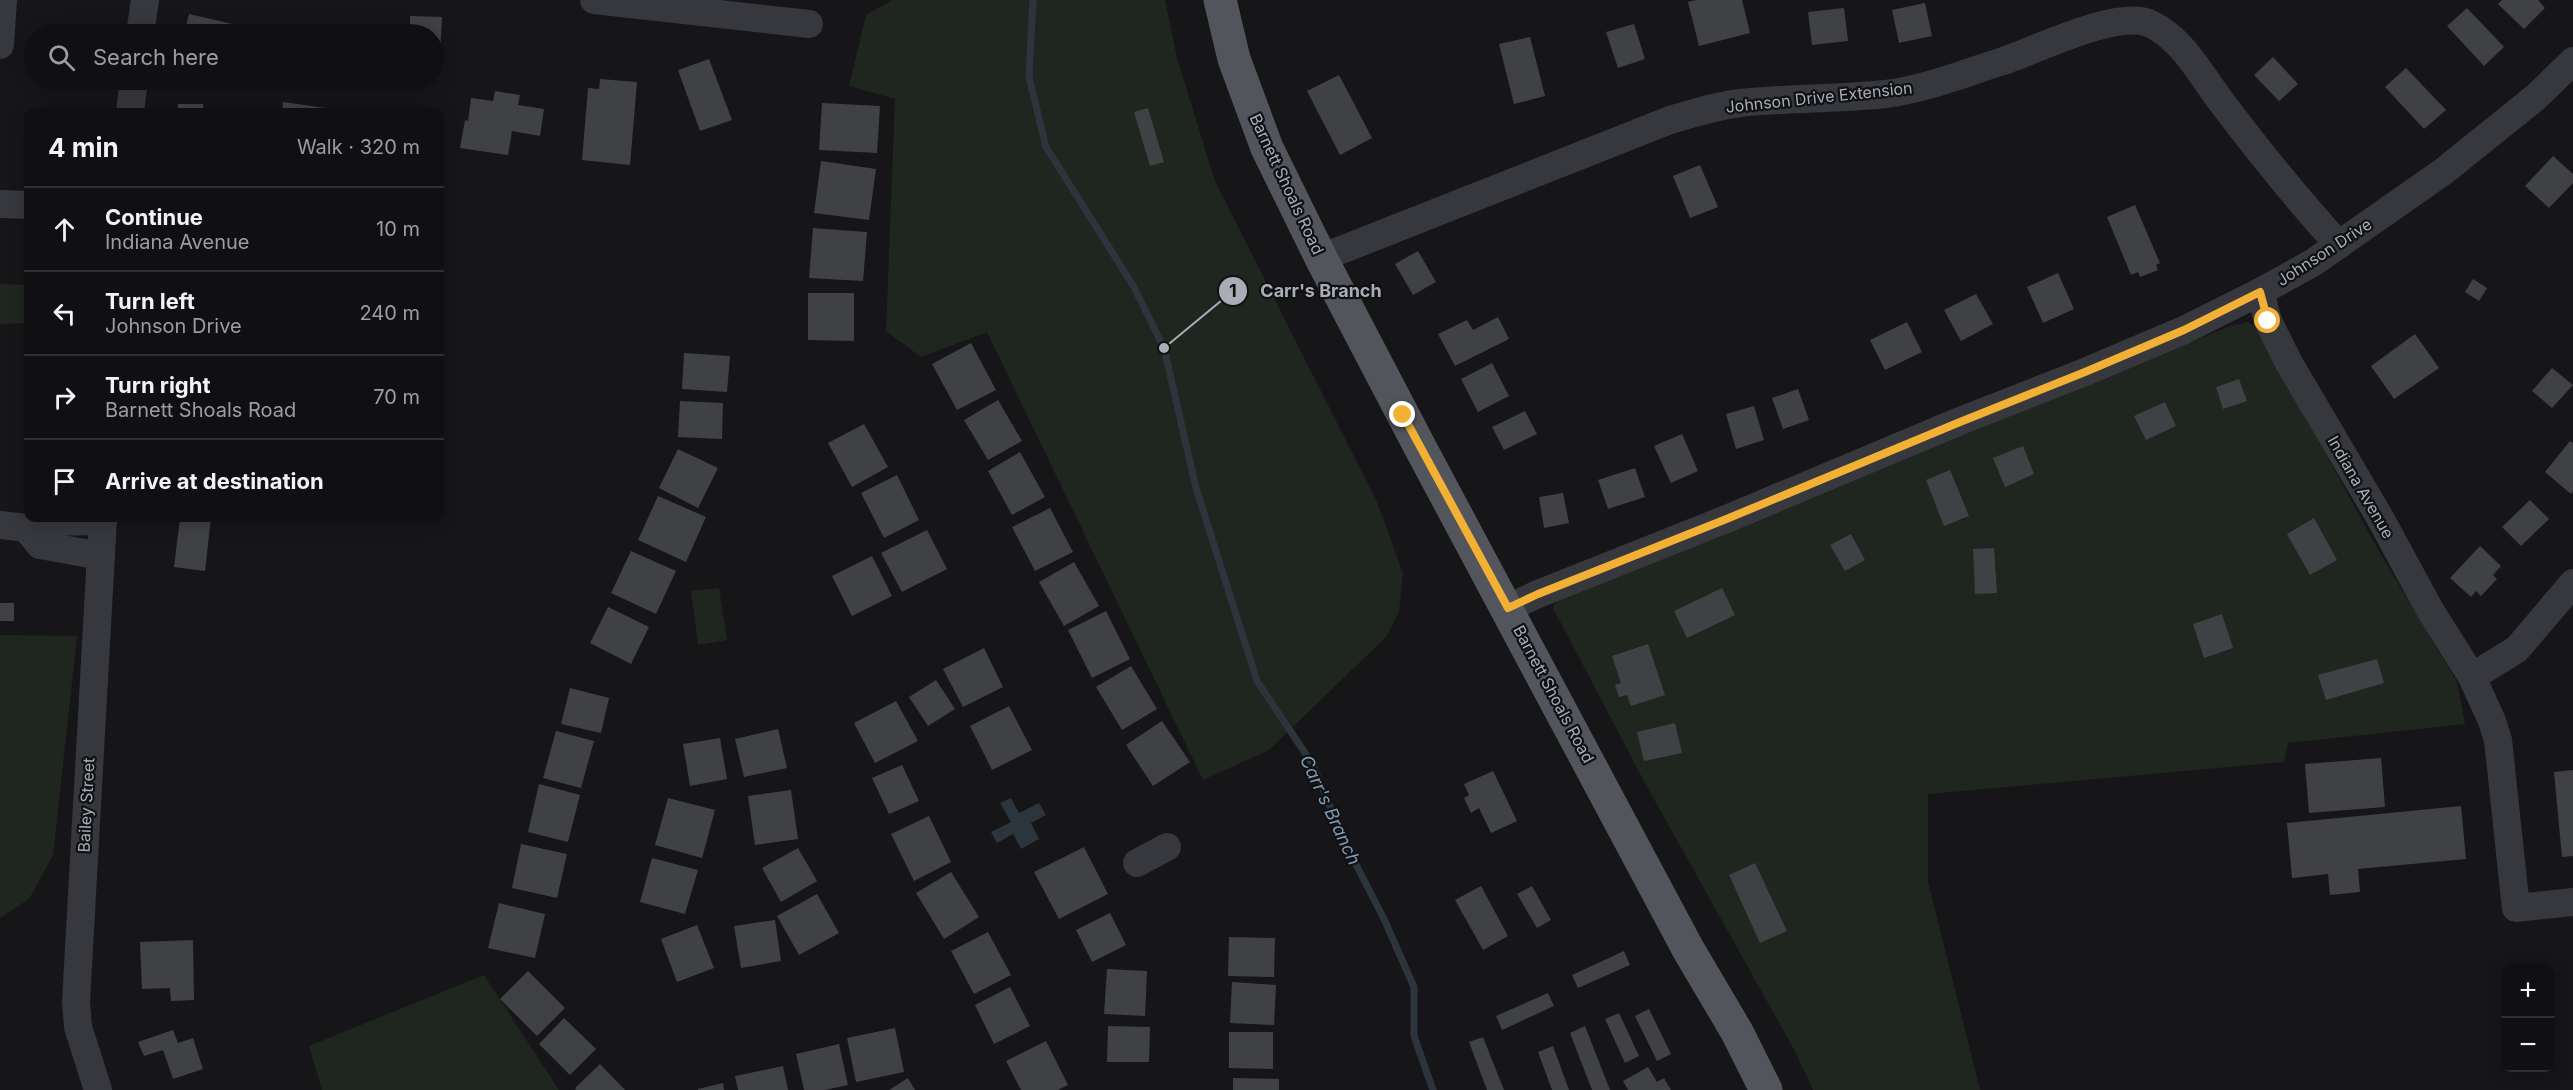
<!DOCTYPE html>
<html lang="en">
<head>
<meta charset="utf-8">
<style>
  :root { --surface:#101012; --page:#19191b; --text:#f1f3f6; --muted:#9c9d9f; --line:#303032 }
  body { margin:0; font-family:Inter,sans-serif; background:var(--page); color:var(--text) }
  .controls { position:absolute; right:18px; bottom:18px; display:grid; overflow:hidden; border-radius:12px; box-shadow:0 3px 15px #0003 }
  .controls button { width:54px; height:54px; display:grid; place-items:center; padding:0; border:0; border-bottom:2px solid var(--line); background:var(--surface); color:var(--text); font:30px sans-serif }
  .stop { position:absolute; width:18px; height:18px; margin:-14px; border:4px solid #f2b134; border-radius:50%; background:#fff }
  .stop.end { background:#f2b134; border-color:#fff; box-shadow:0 2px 6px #0008 }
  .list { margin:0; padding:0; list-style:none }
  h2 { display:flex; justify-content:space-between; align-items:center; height:78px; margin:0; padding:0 24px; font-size:26px }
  h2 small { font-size:20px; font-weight:400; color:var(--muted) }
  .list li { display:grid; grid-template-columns:39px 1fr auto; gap:18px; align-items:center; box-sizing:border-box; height:84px; padding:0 24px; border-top:2px solid var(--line) }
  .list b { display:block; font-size:22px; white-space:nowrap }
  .list p { margin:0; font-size:20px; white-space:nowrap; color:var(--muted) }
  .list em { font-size:20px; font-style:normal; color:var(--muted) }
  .icon { flex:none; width:33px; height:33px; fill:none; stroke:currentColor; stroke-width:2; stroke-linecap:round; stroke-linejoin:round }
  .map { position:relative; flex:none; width:2573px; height:1090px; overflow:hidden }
  .search { position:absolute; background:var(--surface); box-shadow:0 3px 15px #0003; left:24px; top:24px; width:420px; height:66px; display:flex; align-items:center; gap:15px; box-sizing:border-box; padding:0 21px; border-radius:33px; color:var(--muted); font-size:22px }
  .panel { position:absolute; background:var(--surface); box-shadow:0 3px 15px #0003; left:24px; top:108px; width:420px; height:414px; border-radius:12px }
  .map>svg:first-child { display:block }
  .green { fill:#1e261f }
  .water { fill:#2c353c }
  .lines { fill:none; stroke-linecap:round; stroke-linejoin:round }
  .stream { stroke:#2c353c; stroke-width:7 }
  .building { fill:#404145 }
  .minor { stroke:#37383d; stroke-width:28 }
  .major { stroke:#53555c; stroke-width:33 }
  .route { stroke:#f2b134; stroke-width:8 }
  .labels { text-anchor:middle; stroke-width:4.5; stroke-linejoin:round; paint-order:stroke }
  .street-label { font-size:16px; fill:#a8adb8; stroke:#111113 }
  .water-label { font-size:18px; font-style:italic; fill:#7f9bb3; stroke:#111113 }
  .leader { fill:none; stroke:#a8adb8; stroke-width:2 }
  .callout-dot { fill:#a8adb8; stroke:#111113; stroke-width:2 }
  .mark-label { font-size:18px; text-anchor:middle; font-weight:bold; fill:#111 }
  .callout-label { font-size:18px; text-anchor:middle; font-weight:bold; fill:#a8adb8; stroke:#111113; stroke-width:4.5; stroke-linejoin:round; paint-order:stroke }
</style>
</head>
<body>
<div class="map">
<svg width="2573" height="1090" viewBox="0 0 2573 1090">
  <rect width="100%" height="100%" fill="#161618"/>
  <g class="green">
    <path d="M892,0h273l12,58 38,123 162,321 26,71 -4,38 -12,25 -118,114 -66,30 -216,-448 -66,25 -35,-26 9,-232 -46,-13 17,-71z"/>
    <path d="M0,284l28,1v38l-28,1z"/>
    <path d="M2248,322l9,6 123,225 77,129 8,42 -177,19 -4,19 -356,32v87l52,209h-167l-17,-37 -151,-270 -92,-175 5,-9 420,-176 250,-96z"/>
    <path d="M719,588l8,52 -29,5 -7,-54z"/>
    <path d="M0,635l77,1 -24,219 -24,44 -29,19z"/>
    <path d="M484,975l75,115h-237l-13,-44z"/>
  </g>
  <path class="water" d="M1011,798l8,15 20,-10 7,12 -15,8 8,16 -18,10 -8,-15 -16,9 -6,-11 20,-10 -11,-19z"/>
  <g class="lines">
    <path class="stream" d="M1033,0l-4,77 17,70 88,140 30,61 32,140 61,193 56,84 31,76 40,78 30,68v49l19,54"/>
  </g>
  <g class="building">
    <path d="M1696,0h46l8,33 -51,13 -11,-44z"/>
    <path d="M2502,0h36l7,8 -21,21 -26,-25z"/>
    <path d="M1925,3l7,33 -33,7 -7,-33z"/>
    <path d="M1844,8l4,33 -36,4 -4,-33z"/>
    <path d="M2467,8l37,39 -20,19 -37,-40z"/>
    <path d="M189,14l48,11 -2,9h-51z"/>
    <path d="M410,16l32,1 -3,55 -5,-1v-37h-24z"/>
    <path d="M1634,24l11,35 -27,9 -12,-36z"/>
    <path d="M1530,37l15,59 -31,8 -15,-60z"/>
    <path d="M2273,57l25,27 -19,17 -25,-26z"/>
    <path d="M709,59l23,61 -32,11 -22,-61z"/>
    <path d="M2406,68l40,42 -22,19 -39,-42z"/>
    <path d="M1339,75l33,63 -32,17 -33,-64z"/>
    <path d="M600,79l37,3 -7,83 -48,-5 6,-72 11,1z"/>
    <path d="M495,91l25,4 -2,10 26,4 -4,27 -28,-5 -4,24 -48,-7 5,-28 3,1 3,-23 22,3z"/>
    <path d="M283,102l42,6v4h-43z"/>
    <path d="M822,103l58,3 -3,47 -58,-3z"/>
    <rect x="178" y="104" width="25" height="8"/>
    <path d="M1148,108l16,54 -14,4 -16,-54z"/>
    <path d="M2553,156l20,18v9l-24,25 -24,-22z"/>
    <path d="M821,161l55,8 -7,51 -55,-7z"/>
    <path d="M1700,165l18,42 -28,11 -17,-42z"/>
    <path d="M2135,205l25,58 -4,2 2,5 -18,7 -2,-5 -7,3 -24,-58z"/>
    <path d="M813,228l54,4 -4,49 -54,-3z"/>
    <path d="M1418,251l18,31 -23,13 -18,-31z"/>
    <path d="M2058,273l16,36 -31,14 -16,-36z"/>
    <path d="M2473,279l14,9 -8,13 -14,-9z"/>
    <path d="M808,293h46v48l-46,-1z"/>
    <path d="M1976,294l17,30 -32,17 -17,-31z"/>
    <path d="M1498,317l11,22 -54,27 -17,-32 29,-14 6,10z"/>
    <path d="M1907,322l15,30 -37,18 -15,-30z"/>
    <path d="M2415,334l24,34 -45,31 -23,-33z"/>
    <path d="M971,343l25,47 -39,20 -25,-46z"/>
    <path d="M684,353l46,3 -3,36 -45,-3z"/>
    <path d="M1492,363l17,33 -31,16 -17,-33z"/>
    <path d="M2552,368l21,17 -21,23 -20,-17z"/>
    <path d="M2239,379l8,22 -24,8 -7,-22z"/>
    <path d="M1798,389l11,31 -26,9 -11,-31z"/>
    <path d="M998,400l24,41 -34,19 -24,-40z"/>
    <path d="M680,401l43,2 -1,36 -44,-2z"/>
    <path d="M2165,402l11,24 -30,14 -12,-24z"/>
    <path d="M1754,406l10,34 -28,9 -10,-35z"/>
    <path d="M1525,411l12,23 -33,16 -12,-23z"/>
    <path d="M864,424l24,43 -36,20 -24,-44z"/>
    <path d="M1682,434l16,37 -27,12 -17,-37z"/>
    <path d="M2570,441l3,2v48l-2,3 -26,-22z"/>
    <path d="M2023,446l11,28 -29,13 -12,-29z"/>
    <path d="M678,449l40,19 -20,40 -39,-20z"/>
    <path d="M1020,452l25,45 -33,18 -24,-44z"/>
    <path d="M1635,468l10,29 -37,12 -10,-29z"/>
    <path d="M1950,470l19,46 -25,10 -18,-46z"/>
    <path d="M897,475l22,45 -35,18 -23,-45z"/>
    <path d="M1563,493l6,30 -25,5 -5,-31z"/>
    <path d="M658,496l48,21 -20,45 -48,-22z"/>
    <path d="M2530,500l19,19 -28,27 -19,-19z"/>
    <path d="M1050,508l23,44 -38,19 -23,-44z"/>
    <path d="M180,518h31l-6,53 -31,-4z"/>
    <path d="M2314,518l23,42 -27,15 -23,-41z"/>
    <path d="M927,530l20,39 -45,23 -21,-39z"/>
    <path d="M1851,534l14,26 -20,11 -15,-26z"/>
    <path d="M2480,546l21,20 -8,9 4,4 -16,17 -5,-5 -5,6 -21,-19z"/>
    <path d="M1994,548l3,45 -22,1 -2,-45z"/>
    <path d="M631,551l45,20 -20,43 -45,-21z"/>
    <path d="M872,556l20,40 -40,20 -20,-40z"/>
    <path d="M1074,562l25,44 -35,20 -25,-44z"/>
    <path d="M1722,588l13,27 -48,23 -13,-27z"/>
    <rect x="0" y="603" width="14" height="18"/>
    <path d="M608,607l41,20 -18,37 -41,-21z"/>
    <path d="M1106,611l24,48 -38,19 -24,-48z"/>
    <path d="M2222,614l11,34 -29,10 -11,-34z"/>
    <path d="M1648,644l17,51 -34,11 -4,-11 -8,2 -4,-12 6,-2 -9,-27z"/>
    <path d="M984,648l19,39 -40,20 -20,-38z"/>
    <path d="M2377,659l7,24 -58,17 -8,-25z"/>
    <path d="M1131,666l26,43 -35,21 -26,-43z"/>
    <path d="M936,680l19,29 -27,17 -19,-29z"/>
    <path d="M570,688l39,10 -8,35 -40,-9z"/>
    <path d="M896,701l22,40 -43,22 -21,-40z"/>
    <path d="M1009,706l23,44 -40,20 -22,-44z"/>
    <path d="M1162,721l28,41 -37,24 -27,-41z"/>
    <path d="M1675,723l7,30 -38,8 -7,-29z"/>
    <path d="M778,729l9,39 -43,9 -9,-38z"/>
    <path d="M556,731l38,10 -13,47 -38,-10z"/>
    <path d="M720,738l7,41 -37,7 -7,-42z"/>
    <path d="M2381,758l4,49 -76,6 -4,-49z"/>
    <path d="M902,765l17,36 -30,13 -17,-36z"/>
    <path d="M2573,770v86l-11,1 -8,-85z"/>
    <path d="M1493,771l24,50 -26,12 -12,-25 -8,5 -7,-15 5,-3 -5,-11z"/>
    <path d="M539,784l41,11 -12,47 -40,-10z"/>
    <path d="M791,790l7,49 -43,6 -7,-49z"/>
    <path d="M668,798l47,12 -13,48 -47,-13z"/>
    <path d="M2461,806l5,53 -108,10 2,23 -30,3 -2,-21 -36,4 -5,-55z"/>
    <path d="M929,816l22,46 -37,19 -23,-47z"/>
    <path d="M521,844l46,10 -10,44 -45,-10z"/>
    <path d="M1084,847l24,47 -49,25 -25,-47z"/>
    <path d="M798,848l19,33 -36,21 -19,-34z"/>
    <path d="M652,858l46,12 -13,44 -45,-12z"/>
    <path d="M1755,863l32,68 -27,12 -31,-68z"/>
    <path d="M951,872l28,45 -35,22 -28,-46z"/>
    <path d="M1481,886l27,50 -25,14 -28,-50z"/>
    <path d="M1532,886l19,34 -14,8 -20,-34z"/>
    <path d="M817,894l22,39 -40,22 -22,-39z"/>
    <path d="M499,903l46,11 -10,44 -47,-10z"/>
    <path d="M1110,913l16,32 -34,17 -16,-32z"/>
    <path d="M775,920l6,41 -40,7 -7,-42z"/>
    <path d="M697,925l17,43 -37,14 -16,-43z"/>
    <path d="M988,932l23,43 -37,19 -23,-43z"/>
    <path d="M1229,937l46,1 -1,39 -46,-1z"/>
    <path d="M193,940l1,60 -23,1 -1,-13 -28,1 -2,-47z"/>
    <path d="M1624,951l6,14 -52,23 -6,-13z"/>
    <path d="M1107,969l40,2 -2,45 -41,-2z"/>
    <path d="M528,971l37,37 -28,28 -37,-37z"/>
    <path d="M1232,982l44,3 -2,40 -44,-2z"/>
    <path d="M1010,987l20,39 -36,18 -19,-39z"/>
    <path d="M1548,993l6,13 -52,24 -6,-14z"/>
    <path d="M1649,1009l22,45 -14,7 -22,-45z"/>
    <path d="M1619,1013l20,43 -14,7 -20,-44z"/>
    <path d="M564,1018l32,31 -26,26 -31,-31z"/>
    <path d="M1108,1026l42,1 -1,35h-42z"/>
    <path d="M1585,1026l25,64h-18l-22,-57z"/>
    <path d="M895,1028l9,44 -48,10 -9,-44z"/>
    <path d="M173,1030l5,13 15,-5 10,31 -30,10 -10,-29 -19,6 -6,-14z"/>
    <path d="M1229,1032h44v37l-44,-1z"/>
    <path d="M1483,1037l21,53h-17l-18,-48z"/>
    <path d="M1046,1041l22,44 -10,5h-37l-15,-29z"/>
    <path d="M839,1044l9,41 -23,5h-21l-8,-36z"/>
    <path d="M1553,1046l16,44h-17l-14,-38z"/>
    <path d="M600,1064l25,26h-49l-1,-2z"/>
    <path d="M783,1066l5,24h-50l-3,-14z"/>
    <path d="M1648,1067l9,15 7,-4 7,12h-43l-5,-9z"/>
    <path d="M908,1078l7,12h-26z"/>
    <path d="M1233,1078l46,1v11h-46z"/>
    <path d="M723,1083l1,7h-26v-1z"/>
  </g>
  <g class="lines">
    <g class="minor">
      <path d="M594,0l215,24"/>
      <path d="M140,34l5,-34"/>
      <path d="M0,45l3,-45"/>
      <path d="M130,112l4,-32"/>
      <path d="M0,204l28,1"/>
      <path d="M1321,258l349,-138c23,-7 46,-14 70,-17 49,-5 98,-4 146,-9 39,-5 76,-20 114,-32 35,-11 118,-54 151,-38 33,16 51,53 72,80 37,49 75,96 116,141"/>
      <path d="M2260,292l8,29 21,42 90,153 51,94 42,67 45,-28 56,-66"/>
      <path d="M0,525l26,3 15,-6 62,-1"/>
      <path d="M26,528l14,17 61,11"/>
      <path d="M1508,608l30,-14 186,-74 236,-99 125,-49 99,-42 76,-38 54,-30 130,-91 92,-74 37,-36"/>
      <path d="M2472,677l20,44 6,19 18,168 57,-6"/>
      <path d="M1137,863l30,-16"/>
      <path d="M98,1090l-20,-63 -2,-25 27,-484"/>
    </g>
    <path class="major" d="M1220,0l14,59 33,89 54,110 100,191 267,500 49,83 29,58"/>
  </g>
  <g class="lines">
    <path class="route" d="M1403,415l105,193 30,-14 186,-74 236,-98 125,-50 99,-42 76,-38 8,29"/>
  </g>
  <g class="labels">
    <g class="street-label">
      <text transform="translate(1819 97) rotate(-6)" y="6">Johnson Drive Extension</text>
      <text transform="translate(1287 184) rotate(65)" y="6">Barnett Shoals Road</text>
      <text transform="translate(2324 252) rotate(-33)" y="6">Johnson Drive</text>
      <text transform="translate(2361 487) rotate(60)" y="6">Indiana Avenue</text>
      <text transform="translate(1554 694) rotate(62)" y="6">Barnett Shoals Road</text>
      <text transform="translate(86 805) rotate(-87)" y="6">Bailey Street</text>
    </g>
    <g class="water-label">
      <text transform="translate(1330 810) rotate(65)" y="6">Carr's Branch</text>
    </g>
  </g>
  <path class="leader" d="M1164 348L1233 291"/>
  <g class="callout-dot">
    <circle cx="1164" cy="348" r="6"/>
    <circle cx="1233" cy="291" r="15"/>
  </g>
  <g class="mark-label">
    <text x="1233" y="297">1</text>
  </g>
  <g class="callout-label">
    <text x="1321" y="297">Carr's Branch</text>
  </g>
</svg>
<div class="controls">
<button>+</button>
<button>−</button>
</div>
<div class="stop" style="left:2268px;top:321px"></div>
<div class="stop end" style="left:1403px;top:415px"></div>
<div class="search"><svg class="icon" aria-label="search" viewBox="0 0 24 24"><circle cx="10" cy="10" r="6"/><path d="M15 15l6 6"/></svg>Search here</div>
<section class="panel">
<h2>4 min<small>Walk · 320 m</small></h2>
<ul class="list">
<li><svg class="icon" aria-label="ahead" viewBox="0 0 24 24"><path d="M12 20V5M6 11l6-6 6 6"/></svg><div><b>Continue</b><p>Indiana Avenue</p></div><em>10 m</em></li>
<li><svg class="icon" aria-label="left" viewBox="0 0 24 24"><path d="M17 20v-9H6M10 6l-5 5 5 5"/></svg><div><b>Turn left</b><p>Johnson Drive</p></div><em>240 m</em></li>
<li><svg class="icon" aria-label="right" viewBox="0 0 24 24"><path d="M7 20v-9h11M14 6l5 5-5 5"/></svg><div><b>Turn right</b><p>Barnett Shoals Road</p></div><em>70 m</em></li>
<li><svg class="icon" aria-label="arrive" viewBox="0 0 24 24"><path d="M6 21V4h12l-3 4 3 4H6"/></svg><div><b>Arrive at destination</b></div></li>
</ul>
</section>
</div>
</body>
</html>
